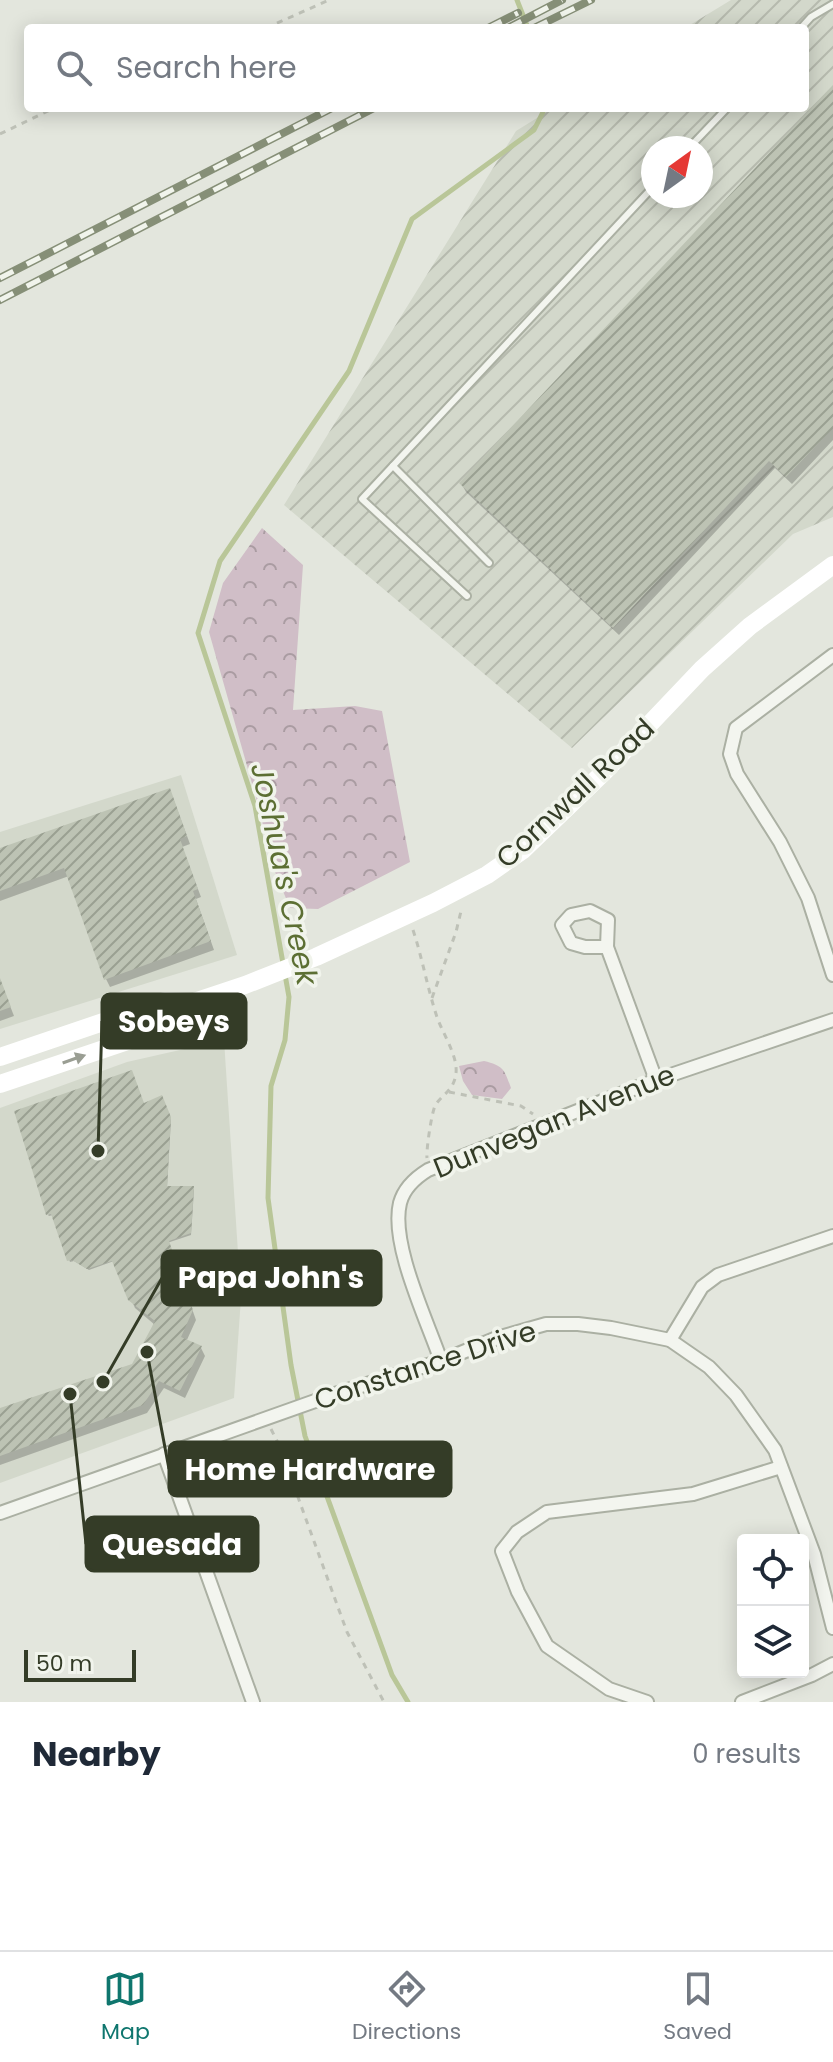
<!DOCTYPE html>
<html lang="en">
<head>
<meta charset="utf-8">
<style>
  :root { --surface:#fff; --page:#f2f2f3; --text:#1f2937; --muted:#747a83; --line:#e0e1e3; --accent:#0f766e }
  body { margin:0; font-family:Poppins,sans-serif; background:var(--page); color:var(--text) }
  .controls { position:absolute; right:24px; bottom:24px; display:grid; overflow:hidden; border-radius:8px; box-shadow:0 4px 20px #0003 }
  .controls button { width:72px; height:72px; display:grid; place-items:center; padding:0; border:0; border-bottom:2px solid var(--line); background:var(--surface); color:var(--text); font:40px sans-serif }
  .compass { position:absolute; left:641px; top:136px; width:72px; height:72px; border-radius:50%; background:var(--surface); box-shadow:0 4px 20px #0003; rotate:33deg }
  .scale { position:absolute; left:24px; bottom:20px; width:112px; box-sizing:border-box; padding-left:8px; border:4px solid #343c27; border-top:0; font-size:22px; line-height:28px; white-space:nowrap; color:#343c27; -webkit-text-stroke:6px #f1f4ec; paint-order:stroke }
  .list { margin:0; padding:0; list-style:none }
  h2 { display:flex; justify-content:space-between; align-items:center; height:104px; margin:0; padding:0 32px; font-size:34px }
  h2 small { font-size:26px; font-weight:400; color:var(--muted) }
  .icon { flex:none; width:44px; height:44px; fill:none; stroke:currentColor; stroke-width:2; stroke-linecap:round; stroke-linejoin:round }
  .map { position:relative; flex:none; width:833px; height:1702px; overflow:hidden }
  .search { position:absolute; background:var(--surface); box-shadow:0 4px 20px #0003; left:24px; right:24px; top:24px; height:88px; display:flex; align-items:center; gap:20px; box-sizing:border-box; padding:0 28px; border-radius:8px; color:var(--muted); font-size:30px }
  .sheet { height:248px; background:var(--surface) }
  nav { display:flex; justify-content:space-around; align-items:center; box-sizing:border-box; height:112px; border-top:2px solid var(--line); background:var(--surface); font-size:22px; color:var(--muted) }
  nav a { display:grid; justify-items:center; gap:4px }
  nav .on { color:var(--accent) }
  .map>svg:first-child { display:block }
  .built { fill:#d3d8cb }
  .industrial { fill:url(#industrial-furrows); fill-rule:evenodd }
  .forest { fill:url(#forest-crowns) }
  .shadow { fill:#0003 }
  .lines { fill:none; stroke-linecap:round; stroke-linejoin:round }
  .stream { stroke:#b9c698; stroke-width:5 }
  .building { fill:url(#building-hatch) }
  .service-casing { stroke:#abb0a3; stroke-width:10 }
  .minor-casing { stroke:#abb0a3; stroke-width:16 }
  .path { stroke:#bec1b7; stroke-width:3; stroke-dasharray:6 6; stroke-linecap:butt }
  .service { stroke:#f3f5ef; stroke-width:6 }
  .minor { stroke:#f3f5ef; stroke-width:12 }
  .secondary { stroke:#fff; stroke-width:18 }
  .rail-casing { stroke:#868f77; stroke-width:8 }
  .rail { stroke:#f1f4ec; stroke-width:5; stroke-dasharray:15; stroke-linecap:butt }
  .oneway { fill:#9a9e93 }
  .labels { text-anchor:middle; stroke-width:7; stroke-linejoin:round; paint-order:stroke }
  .street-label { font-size:28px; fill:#343c27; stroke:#f1f4ec }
  .water-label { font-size:30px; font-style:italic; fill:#5c6f33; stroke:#f1f4ec }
  .leader { fill:none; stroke:#343c27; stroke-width:3 }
  .callout-dot { fill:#343c27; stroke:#f1f4ec; stroke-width:3 }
  .callout { fill:#343c27; stroke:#343c27; stroke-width:3 }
  .callout-label { font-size:30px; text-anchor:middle; font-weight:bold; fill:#fff }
</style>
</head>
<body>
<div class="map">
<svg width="833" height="1702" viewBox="0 0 833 1702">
  <defs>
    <pattern id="industrial-furrows" width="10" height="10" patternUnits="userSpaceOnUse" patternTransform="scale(2)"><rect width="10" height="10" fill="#d3d8cb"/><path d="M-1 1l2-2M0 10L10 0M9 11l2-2" fill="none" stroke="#b6baae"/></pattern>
    <pattern id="forest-crowns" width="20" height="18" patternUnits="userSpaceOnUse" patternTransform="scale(2)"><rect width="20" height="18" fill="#d0bec7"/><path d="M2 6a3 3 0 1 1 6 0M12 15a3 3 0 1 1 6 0" fill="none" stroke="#aa9ca2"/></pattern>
    <pattern id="building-hatch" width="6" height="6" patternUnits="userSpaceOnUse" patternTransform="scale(2)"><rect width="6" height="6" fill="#bdc3b4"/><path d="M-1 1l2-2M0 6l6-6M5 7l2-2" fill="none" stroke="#9aa092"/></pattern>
  </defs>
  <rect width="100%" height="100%" fill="#e3e6dd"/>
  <g class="built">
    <path d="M181,775l56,180 -237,74v-197z"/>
    <path d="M224,1040l17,258 -7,100 -234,85v-375l127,-46z"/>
  </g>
  <path class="industrial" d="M731,0h102v517l-40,17 -221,214 -288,-243 232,-374 37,-23h252v-80h-120zM653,148h48v48h-48z"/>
  <g class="forest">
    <path d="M262,528l41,37 -10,145 62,-4 27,5 28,151 -92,47 -28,-1 -17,-41 -14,-59 -50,-176 14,-49z"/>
    <path d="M484,1061c20,5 20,8 27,27l-9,11 -30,-4 -9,-14 -4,-15z"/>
  </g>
  <g class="shadow">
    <path d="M833,88v352l-41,44 -17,-16 -156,167 -153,-143 -5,-9z"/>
    <path d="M173,798l17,46 -8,3 19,50 -5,2 18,51 -104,37 -4,-8 -37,-103 -69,25v-51z"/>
    <path d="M0,980l14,36 -14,5z"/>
    <path d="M161,1097l10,23 -4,68h26l1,2 -3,45 -24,8 5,9 24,68 -10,22 15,6 4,8 -20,42 -21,-10 -17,25 -147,52v-55l133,-44 22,-41 -20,-17 -21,-47 -25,9 -15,-9 -4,1 -17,-47 -4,1 -1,-1 96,-110z"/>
  </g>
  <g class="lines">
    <g class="stream">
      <path d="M517,0l11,28"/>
      <path d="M408,1702l-16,-27 -87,-239 -14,-71 -23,-167 3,-112 14,-46 4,-43 -34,-191 -57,-173 22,-72 129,-190 63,-152 122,-89 11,-22"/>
    </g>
  </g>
  <g class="building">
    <path d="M833,85v343l-47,49 -17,-16 -156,167 -154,-145z"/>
    <path d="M170,788l17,48 -7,3 18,50 -5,2 18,50 -107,39 -40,-112 -64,23v-43z"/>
    <path d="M0,978l11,29 -11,4z"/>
    <path d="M132,1070l12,33 18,-8 9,22 -4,69h27l-3,47 -22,8 24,69 -12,27 21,9 -22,45 -21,-10 -16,24 -143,51v-48l132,-44 23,-43 -27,-21 -16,-39 -25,8 -15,-9 -5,1 -16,-47 -5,1 -32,-104z"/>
  </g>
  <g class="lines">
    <g class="service-casing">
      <g id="service">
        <path d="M801,28l10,-11 22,-13"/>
        <path d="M689,148l38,-40"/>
        <path d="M393,466l96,97"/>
        <path d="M467,596l-105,-97 291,-312"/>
      </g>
    </g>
    <g class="minor-casing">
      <g id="minor">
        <path d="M833,655l-97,73 -6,26 7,20 43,68 28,56 25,77"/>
        <path d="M607,947h-22l-14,-4 -9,-18 9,-10 19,-4 18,9 -1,27 49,133"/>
        <path d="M670,1340l32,-53 16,-12 115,-39"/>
        <path d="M441,1361c-14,-41 -51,-117 -41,-158 4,-15 15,-25 28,-33l228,-90 177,-60"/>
        <path d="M164,1454l89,248"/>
        <path d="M0,1513l332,-118 109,-34 56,-23 49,-14h32l33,4 59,12 39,27 27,28 39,55 39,104 19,74"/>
        <path d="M647,1702l-38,-13 -62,-43 -29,-54 -16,-41 15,-19 30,-20 146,-18 88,-27"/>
        <path d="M742,1702l70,-27 21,-11"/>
      </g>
    </g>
    <g class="path">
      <path d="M266,28l63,-28"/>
      <path d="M0,134l54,-26"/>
      <path d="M413,930c9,27 14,56 23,84 5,17 22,41 20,59 -2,17 -11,19 -20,31 -4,5 -10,46 -9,54"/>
      <path d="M432,998l24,-66 6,-25"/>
      <path d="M449,1092l72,14 12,8"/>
      <path d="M271,1429l8,16 68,187 37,70"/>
    </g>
    <use href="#service" class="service"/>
    <use href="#minor" class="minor"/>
    <g class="secondary">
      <path d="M0,1057l165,-56 29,1 51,-17 71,-28 117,-54 54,-28 36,-25 82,-79 97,-102 48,-43 83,-61"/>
      <path d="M0,1084l184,-62 10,-20"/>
    </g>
    <g class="rail-casing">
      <g id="rail">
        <path d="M488,28l30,-15"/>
        <path d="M508,28l54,-28"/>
        <path d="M534,28l57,-28"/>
        <path d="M0,278l332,-170"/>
        <path d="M0,300l374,-192"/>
      </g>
    </g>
    <use href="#rail" class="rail"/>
  </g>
  <defs><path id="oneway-solid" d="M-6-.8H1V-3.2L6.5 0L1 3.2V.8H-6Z" transform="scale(2)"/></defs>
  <use class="oneway" href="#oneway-solid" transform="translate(74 1059) rotate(-19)"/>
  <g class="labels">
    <g class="street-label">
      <text transform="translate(575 793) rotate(-43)" y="10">Cornwall Road</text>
      <text transform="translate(554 1121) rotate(-22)" y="10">Dunvegan Avenue</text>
      <text transform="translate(425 1365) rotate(-18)" y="10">Constance Drive</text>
    </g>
    <g class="water-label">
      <text transform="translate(284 874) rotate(78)" y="10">Joshua's Creek</text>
    </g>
  </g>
  <path class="leader" d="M98 1151L102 1021M103 1382L162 1278M147 1352L169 1469M70 1394L86 1544"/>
  <g class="callout-dot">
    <circle cx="98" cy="1151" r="8"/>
    <circle cx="103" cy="1382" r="8"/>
    <circle cx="147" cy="1352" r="8"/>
    <circle cx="70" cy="1394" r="8"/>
  </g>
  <g class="callout">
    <rect x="102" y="994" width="144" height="54" rx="8"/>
    <rect x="162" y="1251" width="219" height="54" rx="8"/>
    <rect x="169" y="1442" width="282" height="54" rx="8"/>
    <rect x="86" y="1517" width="172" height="54" rx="8"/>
  </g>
  <g class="callout-label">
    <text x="174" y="1032">Sobeys</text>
    <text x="271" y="1288">Papa John's</text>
    <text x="310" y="1480">Home Hardware</text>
    <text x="172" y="1555">Quesada</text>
  </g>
</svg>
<div class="controls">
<button><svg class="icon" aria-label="locate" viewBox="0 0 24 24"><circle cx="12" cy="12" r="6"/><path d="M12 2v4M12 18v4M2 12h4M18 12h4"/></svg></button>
<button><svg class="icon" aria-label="layers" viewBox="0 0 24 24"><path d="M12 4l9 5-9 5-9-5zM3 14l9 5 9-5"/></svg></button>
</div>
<svg class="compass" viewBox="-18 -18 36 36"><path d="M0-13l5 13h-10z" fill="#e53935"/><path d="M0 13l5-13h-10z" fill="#747a83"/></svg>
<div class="scale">50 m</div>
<div class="search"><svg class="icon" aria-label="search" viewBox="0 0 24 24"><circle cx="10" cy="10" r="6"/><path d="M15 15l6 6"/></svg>Search here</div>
</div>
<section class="sheet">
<h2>Nearby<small>0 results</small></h2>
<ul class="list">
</ul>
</section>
<nav>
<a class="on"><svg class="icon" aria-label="map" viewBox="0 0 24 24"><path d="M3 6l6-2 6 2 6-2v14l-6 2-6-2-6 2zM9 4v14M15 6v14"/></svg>Map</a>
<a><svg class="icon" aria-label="directions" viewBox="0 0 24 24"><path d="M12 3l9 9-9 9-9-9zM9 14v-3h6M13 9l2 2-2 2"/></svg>Directions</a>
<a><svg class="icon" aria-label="saved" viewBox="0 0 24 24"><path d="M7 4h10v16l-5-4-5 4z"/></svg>Saved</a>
</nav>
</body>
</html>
